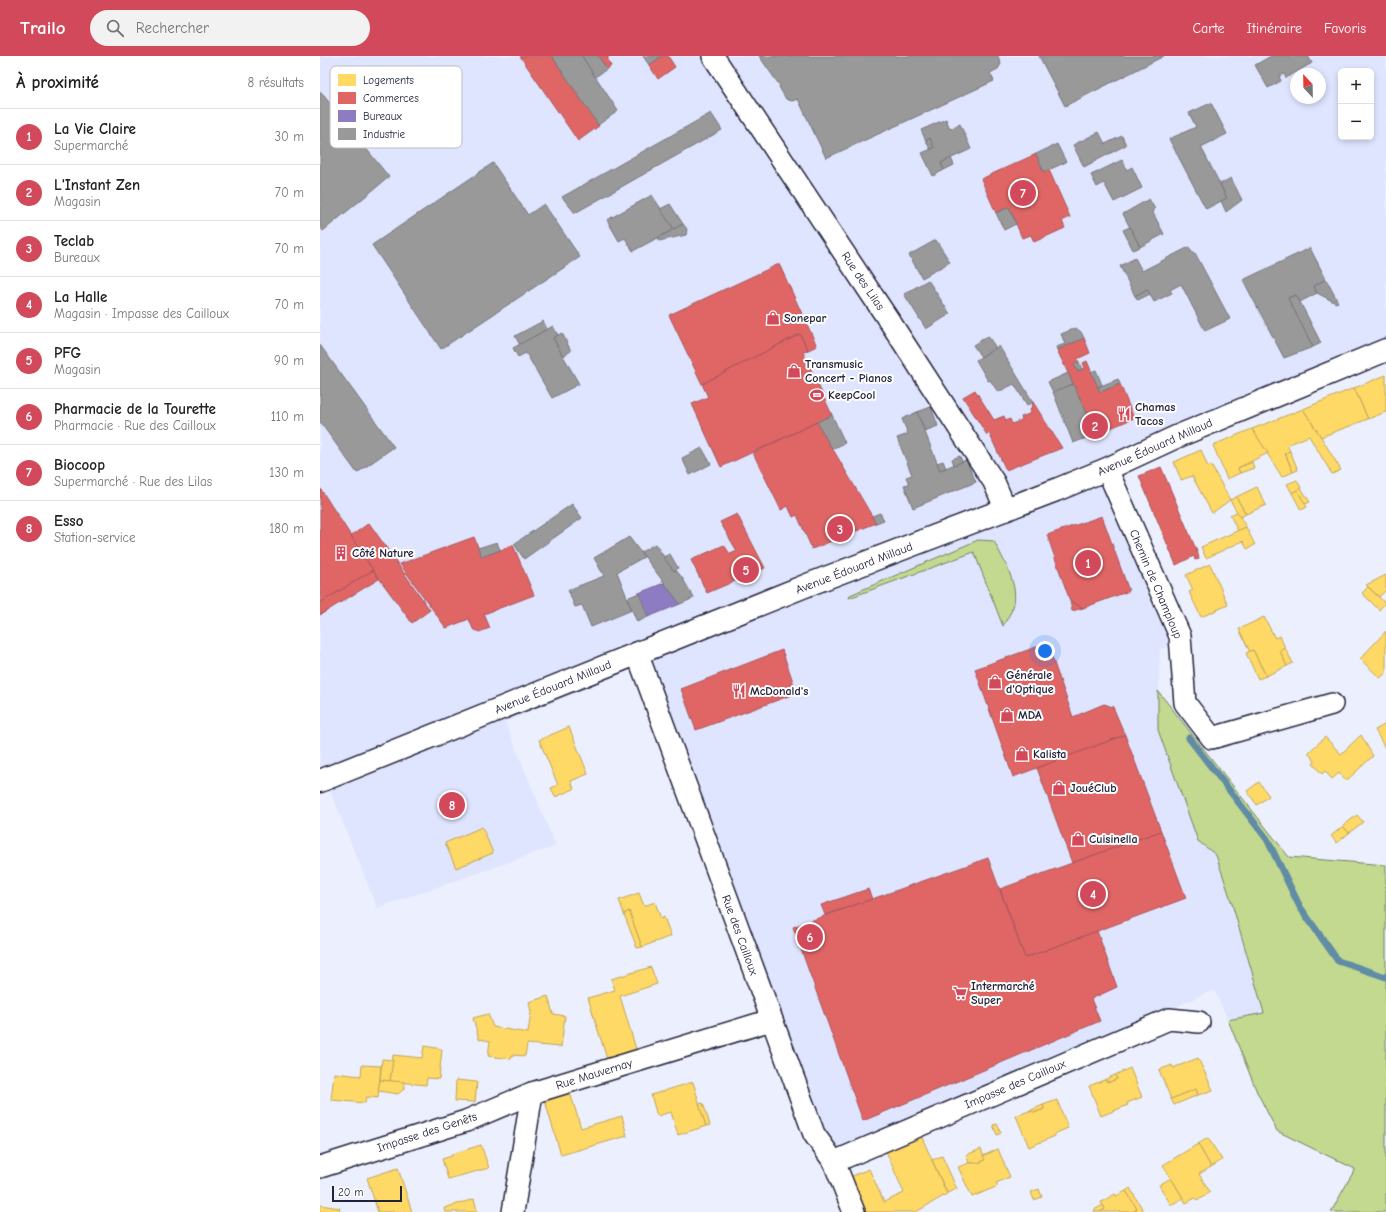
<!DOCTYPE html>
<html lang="fr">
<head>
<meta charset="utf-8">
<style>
  :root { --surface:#fff; --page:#f2f2f2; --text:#202124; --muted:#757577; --line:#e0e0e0; --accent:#d1495b }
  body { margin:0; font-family:"Comic Neue",sans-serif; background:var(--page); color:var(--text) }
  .controls { position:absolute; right:12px; top:12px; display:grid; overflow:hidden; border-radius:6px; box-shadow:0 2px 6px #0003 }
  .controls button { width:36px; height:36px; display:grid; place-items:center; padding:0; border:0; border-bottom:1px solid var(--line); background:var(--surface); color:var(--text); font:20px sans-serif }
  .compass { position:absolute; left:970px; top:12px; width:36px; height:36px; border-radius:50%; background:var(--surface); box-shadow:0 2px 6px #0003; rotate:338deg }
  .scale { position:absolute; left:12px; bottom:10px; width:70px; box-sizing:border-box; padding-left:4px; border:2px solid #22223b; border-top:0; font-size:11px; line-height:14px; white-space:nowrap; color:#22223b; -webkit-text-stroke:3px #fff; paint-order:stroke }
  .you { position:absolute; left:725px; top:595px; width:14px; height:14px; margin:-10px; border:3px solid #fff; border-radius:50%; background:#1a73e8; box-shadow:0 0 0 6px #1a73e833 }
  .badge { display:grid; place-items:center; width:26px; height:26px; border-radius:50%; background:var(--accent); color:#fff; font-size:13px; font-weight:700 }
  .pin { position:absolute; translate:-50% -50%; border:2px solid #fff; box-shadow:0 1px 4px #0006 }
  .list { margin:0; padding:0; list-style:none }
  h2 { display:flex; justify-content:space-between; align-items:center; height:52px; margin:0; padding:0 16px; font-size:17px }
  h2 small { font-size:13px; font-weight:400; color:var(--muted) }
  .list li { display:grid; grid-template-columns:26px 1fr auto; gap:12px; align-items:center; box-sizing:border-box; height:56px; padding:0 16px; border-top:1px solid var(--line) }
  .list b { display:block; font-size:15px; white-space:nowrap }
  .list p { margin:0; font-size:13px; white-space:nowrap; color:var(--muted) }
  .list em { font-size:13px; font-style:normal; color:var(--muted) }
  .icon { flex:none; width:22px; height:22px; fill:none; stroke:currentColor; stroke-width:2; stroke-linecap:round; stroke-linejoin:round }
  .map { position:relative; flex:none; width:1066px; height:1156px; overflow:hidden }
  header { display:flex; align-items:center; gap:24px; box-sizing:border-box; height:56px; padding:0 20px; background:var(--accent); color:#fff }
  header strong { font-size:19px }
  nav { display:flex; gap:22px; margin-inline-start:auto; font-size:14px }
  .search { width:280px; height:36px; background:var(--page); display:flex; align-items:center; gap:10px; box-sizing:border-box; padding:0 14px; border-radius:22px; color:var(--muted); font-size:15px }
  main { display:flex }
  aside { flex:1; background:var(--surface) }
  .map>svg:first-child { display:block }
  .built { fill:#dfe5fe; fill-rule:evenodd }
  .green { fill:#c3d98f; stroke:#727e65 }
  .homes { fill:#ffd966; stroke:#bda259 }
  .shops { fill:#e06666; stroke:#a75259 }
  .offices { fill:#8e7cc3; stroke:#6e619a }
  .industry { fill:#999; stroke:#75757d }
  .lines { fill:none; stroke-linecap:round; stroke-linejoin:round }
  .stream { stroke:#608ca5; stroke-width:7 }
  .street-casing { stroke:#22223b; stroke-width:24 }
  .secondary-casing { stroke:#22223b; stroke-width:25 }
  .street { stroke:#fff; stroke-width:21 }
  .secondary { stroke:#fff; stroke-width:22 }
  .labels { text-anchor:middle; stroke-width:4; stroke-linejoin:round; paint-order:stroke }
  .street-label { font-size:12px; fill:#22223b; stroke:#fff }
  .poi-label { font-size:12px; font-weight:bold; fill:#22223b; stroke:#fff; text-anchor:start }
  .key { fill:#fff; stroke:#bdbdc4; stroke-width:1 }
  .key-label { font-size:11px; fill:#22223b }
</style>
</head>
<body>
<header>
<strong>Trailo</strong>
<div class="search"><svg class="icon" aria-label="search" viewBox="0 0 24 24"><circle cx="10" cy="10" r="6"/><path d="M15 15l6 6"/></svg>Rechercher</div>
<nav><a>Carte</a><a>Itinéraire</a><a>Favoris</a></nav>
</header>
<main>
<aside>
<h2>À proximité<small>8 résultats</small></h2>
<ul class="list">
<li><span class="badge">1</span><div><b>La Vie Claire</b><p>Supermarché</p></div><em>30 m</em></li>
<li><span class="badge">2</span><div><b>L'Instant Zen</b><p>Magasin</p></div><em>70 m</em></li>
<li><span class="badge">3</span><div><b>Teclab</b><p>Bureaux</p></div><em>70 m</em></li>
<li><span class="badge">4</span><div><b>La Halle</b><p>Magasin · Impasse des Cailloux</p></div><em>70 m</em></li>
<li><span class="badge">5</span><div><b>PFG</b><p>Magasin</p></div><em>90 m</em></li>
<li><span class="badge">6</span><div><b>Pharmacie de la Tourette</b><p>Pharmacie · Rue des Cailloux</p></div><em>110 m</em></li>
<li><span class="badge">7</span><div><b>Biocoop</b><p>Supermarché · Rue des Lilas</p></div><em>130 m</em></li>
<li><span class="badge">8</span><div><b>Esso</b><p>Station-service</p></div><em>180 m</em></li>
</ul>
</aside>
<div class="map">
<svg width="1066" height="1156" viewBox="0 0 1066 1156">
  <rect width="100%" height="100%" fill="#ecf0fe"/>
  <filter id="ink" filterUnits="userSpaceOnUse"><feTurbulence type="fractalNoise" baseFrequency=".025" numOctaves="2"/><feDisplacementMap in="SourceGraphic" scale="8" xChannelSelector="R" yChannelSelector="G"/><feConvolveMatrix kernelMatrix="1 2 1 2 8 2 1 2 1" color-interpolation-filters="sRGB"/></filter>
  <g filter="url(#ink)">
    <path class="built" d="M0,0h1066v283l-288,123 79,182 -17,5 -2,81 40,111 17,14 15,42 34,116 -36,7 -14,-30 -380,165 -188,-491 -141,58 51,124 -179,62 -57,-143zM1021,15h30v66h-30zM976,18h24v24h-24z"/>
    <g class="green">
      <path d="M658,484l16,1c9,19 26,44 19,66 -2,6 -7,13 -10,19l-29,-74 -125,46 1,-3z"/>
      <path d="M838,635l131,166 97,8v347h-55l24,-43 -78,-38 -20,-39 -29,-72 36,-7 -34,-116 -14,-42 -18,-14 -40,-111z"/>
    </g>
    <g class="homes">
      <path d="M1066,319v37l-18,7 -14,-31z"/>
      <path d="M1034,332l14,31 -47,18 -18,-28z"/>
      <path d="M983,353l18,28 20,33 -9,4 -23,-38 -22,9 3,6 -5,2 8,19 -11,5 -30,-48z"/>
      <path d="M932,373l16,24 -30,15 2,5 -13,6 -14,-34z"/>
      <path d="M881,394l7,17 3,-2 19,35 -18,13 -20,-37 -11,4 -7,-18z"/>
      <path d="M970,395l8,19 -5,2 -8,-19z"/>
      <path d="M932,406l2,6 -14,5 -2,-5z"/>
      <path d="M977,424l4,8 -9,5 -5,-9z"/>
      <path d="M937,431l9,18 -20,9 -10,-17z"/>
      <path d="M981,432l9,14 -5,2 -8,-14z"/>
      <path d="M977,434l10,17 -6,3 -9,-17z"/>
      <path d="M916,441l10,17 -6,3 -10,-17z"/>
      <path d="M917,456l9,15 -8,4 -8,-16z"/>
      <path d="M926,471l9,18 -8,4 -4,-8 -37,17 -5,-11z"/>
      <path d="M890,508l18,41 -27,12 -12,-25 4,-2 -7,-15z"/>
      <path d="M1066,519v15l-7,7 -13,-12z"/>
      <path d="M1048,531l17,16 -6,7 -17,-17z"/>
      <path d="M944,561l11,21 5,-2 5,12 -5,3 7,15 -21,10 -13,-26 -3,2 -11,-23z"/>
      <path d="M1066,575v42l-6,5 -20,-19z"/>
      <path d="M965,592l8,15 -6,3 -7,-15z"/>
      <path d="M933,594l13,26 -8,3 -12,-26z"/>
      <path d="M1066,668v26l-11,-20z"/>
      <path d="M249,671l19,47 -17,7 3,8 -19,8 -4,-9 7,-3 -19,-45z"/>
      <path d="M1041,679l12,21 -27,25 -7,-8 -7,6 -7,-8 -3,3 -9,-10 2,-3 -7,-8 17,-16 16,17z"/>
      <path d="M939,726l10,14 -12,9 -10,-14z"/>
      <path d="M1037,759l6,7 -14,11 -6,-7z"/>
      <path d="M1023,770l6,7 -12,10 -6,-7z"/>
      <path d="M162,771l11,26 -37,15 -11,-25z"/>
      <path d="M319,837l5,13 11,-4 6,17 3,-2 7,19 -29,11 -13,-36 -5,3 -5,-14z"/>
      <path d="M309,855l13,36 -5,1 -13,-34z"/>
      <path d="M331,911l6,17 -37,12 16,53 -29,10 -19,-61 27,-8 -4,-11z"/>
      <path d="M228,940l5,18 12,2 -4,31 -34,-3 -2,12 -13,-1 -1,4 -23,-3 2,-15 -11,-2 -6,-21 15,-4 5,13 35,6 3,-21 -2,-10z"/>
      <path d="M104,990l18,3 -3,30 -12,-1 -1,7 -36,-4 3,-26 29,3z"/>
      <path d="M878,1002l15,32 -15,5 -2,-6 -25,10 -12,-29 13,-5 1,3z"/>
      <path d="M62,1003l11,1 -3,21 -10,-1z"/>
      <path d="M42,1009l19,1 -3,32 -12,-1 -1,6 -34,-3 3,-27 27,3z"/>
      <path d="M810,1012l12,29 -15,6 1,2 -27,11 -12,-30 15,-6 5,2 8,-3 -2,-4z"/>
      <path d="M795,1019l2,4 -8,3 -5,-2z"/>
      <path d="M60,1024l24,2v7l-6,5 -20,-3z"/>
      <path d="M136,1024l21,2 -2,20 -20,-1z"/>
      <path d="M373,1026l13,44 -28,9 -7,-23 -14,4 -6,-21z"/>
      <path d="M249,1033l12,39 41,-12 5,20 -66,19 -17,-57z"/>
      <path d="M876,1033l2,6 -24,10 -3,-6z"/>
      <path d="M737,1044l11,28 -14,6 1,2 -26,11 -13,-31 13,-5 7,1 8,-3 -1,-4z"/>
      <path d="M383,1047l7,22 -4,1 -7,-22z"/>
      <path d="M723,1049l1,4 -8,3 -7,-1z"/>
      <path d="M677,1068l4,9 -4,2 -4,-10z"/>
      <path d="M600,1077l27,61 -31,18h-56l-15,-33 24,-10 15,33 20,-9 -19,-44z"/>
      <path d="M888,1082l14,22 -11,7 -13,-23z"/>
      <path d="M878,1088l13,23 -12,7 11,18 -13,8 -2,-2 -9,5 -23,-38z"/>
      <path d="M161,1089l8,23 -41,11 -6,-20 10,-3v-2z"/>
      <path d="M661,1093l4,11 -7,3h-9l-3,-8z"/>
      <path d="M678,1093l12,28 -14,6 2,3 -26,11 -14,-30 11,-4h9l7,-3 -2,-4z"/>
      <path d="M622,1100l15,33 -10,4 -15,-33z"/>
      <path d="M78,1112l14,44h-34l-11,-34z"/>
      <path d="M851,1122l12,20 -12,7 -12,-20z"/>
      <path d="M810,1132l14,24h-12l5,-3 -11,-18z"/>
      <path d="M719,1133l3,8 -8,3 -3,-8z"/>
      <path d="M806,1135l11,18 -5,3h-32l5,-3 -4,-7 14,-8 1,2z"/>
      <path d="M154,1143l3,11 -3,2h-29l-1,-4z"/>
      <path d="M0,1149l20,3 -1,4h-19z"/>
      <path d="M783,1149l2,4 -5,3h-5l-1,-2z"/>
    </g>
    <g class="shops">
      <path d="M200,0h32l47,70 -21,15z"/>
      <path d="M278,0h10v5l3,5 -4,3z"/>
      <path d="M342,0h6l7,11 -17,12 -9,-14z"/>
      <path d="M716,98l8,18 5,-2 21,47 -8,4 3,7 -31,14 -3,-7 -9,3 -13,-31 -13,6 -15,-34z"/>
      <path d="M459,208l38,82 -9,4 -8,-16 -98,50 -33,-69z"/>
      <path d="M480,278l8,16 -5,2 29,63 -111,52 -29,-63 16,-7 -6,-13z"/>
      <path d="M764,282l6,15 -13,6 2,3 -5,2 3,7 8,-3 -2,-5 4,-2 13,31 20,-8 14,34 -37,16 -40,-84z"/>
      <path d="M655,334l19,30 10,-4 2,5 4,-2 2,5 10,-4 -1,-3 8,-3 4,-12 29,46 -56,22 -17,-37 -2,2 -24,-38z"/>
      <path d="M497,366l59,101 -64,26 -15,-34 -4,2 -5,-11 -7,4 -28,-57z"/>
      <path d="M841,411l37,87 1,5 -4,1 -1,-4 -18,9 -37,-89z"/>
      <path d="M0,432l53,82 -53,33z"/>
      <path d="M417,458l28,54 -58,25 -16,-33 33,-15 6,9 7,-3 -17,-29z"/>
      <path d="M782,460l27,75 -46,17 -13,-7 -23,-66z"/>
      <path d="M49,467l61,87 -18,13 -39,-53 -22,-34z"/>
      <path d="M154,481l8,20 31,-12 21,50 -50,19 6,14 -11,4 -6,-3 -4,-10 -23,9 -46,-64z"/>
      <path d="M53,514l6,9 -59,36v-12z"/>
      <path d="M750,545l13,7 -11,3z"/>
      <path d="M727,587l26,74 31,-13 9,3 12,28 -112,42 -38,-108z"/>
      <path d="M462,594l15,43 -101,37 -15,-41z"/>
      <path d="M805,679l36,96 -89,32 -35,-95z"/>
      <path d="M841,775l25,67 -161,60 -25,-69z"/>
      <path d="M668,802l37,100 72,-27 20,56 -26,12 9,22 -237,100 -70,-194z"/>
      <path d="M548,833l4,10 -47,16 -4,-10z"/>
    </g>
    <path class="offices" d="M344,527l16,21 -32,13 -9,-24z"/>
    <g class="industry">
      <path d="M232,0h30l36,55 -20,14z"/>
      <path d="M262,0h16l9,13 -12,8z"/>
      <path d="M323,0h19l-13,9z"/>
      <path d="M439,0h239l3,8 -3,5 -8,4 4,8 -168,77 -28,-59 -6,2 -6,-2 -7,-12 1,-1z"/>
      <path d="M719,0h125l-99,50z"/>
      <path d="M951,0h37l4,7 -26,15 -2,-4 -5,2 2,5 -13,7 -13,-23z"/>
      <path d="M0,35l69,86 -66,54 -3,-5z"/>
      <path d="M891,47l16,31 -26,13 26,51 -21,11 -37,-70 27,-12 -7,-14z"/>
      <path d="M391,57l11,17 -147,83 -13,-16z"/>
      <path d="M626,63l4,10 10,-5 11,25 -30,14 3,7 -11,6 -11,-23 12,-5 -4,-10 -4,3 -5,-11z"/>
      <path d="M779,76l6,12 17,-8 4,9 -42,22 -11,-22z"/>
      <path d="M610,82l4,10 -4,1 -4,-8z"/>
      <path d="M737,88l9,18 -22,10 -8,-18z"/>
      <path d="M631,102l3,7 -10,5 -3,-7z"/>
      <path d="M802,104l5,10 5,-3 10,21 -28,14 -10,-19 -7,4 -6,-12z"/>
      <path d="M173,107l35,52 16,-11 36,53 -139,92 -69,-104z"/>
      <path d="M911,122l11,22 -16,12 -5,-11 6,-3 -7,-14z"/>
      <path d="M332,139l22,34 -41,22 -8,-13 -6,3 -12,-21z"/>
      <path d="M829,143l6,10 -3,2 12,23 -24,13 -17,-33z"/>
      <path d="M350,148l13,20 -9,5 -14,-20z"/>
      <path d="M689,151l7,17 -12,6 -8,-17z"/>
      <path d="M363,168l4,5 -1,6 -27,6 -1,-3z"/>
      <path d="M810,171l10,20 -7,3 -10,-20z"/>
      <path d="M616,184l14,22 -28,16 -13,-23z"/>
      <path d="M869,191l4,7 2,-1 35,66 -25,12 -24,-47 -11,6 2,3 -18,9 -7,-13 -12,7 -15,-30 15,-8 7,13z"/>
      <path d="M990,192l16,31 -12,7 3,7 -17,9 -4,-7 -8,3 25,49 -29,11 -41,-78z"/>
      <path d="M1006,223l12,23 -2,1 -19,-10 -3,-7z"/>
      <path d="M608,224l22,34 -24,15 -22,-35z"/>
      <path d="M827,233l3,5 -12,6 -3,-4z"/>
      <path d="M976,239l4,7 21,41 -8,4 -25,-49z"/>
      <path d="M223,265l4,8 -27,16 -5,-9z"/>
      <path d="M233,270l5,9 -5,3 26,46 -27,14 -26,-45 -8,4 -5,-9z"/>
      <path d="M756,272l5,4 3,6 -27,12 -1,-3 9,-3 -4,-10z"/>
      <path d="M242,277l9,18 -8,5 -10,-18z"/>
      <path d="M668,280l8,12 -15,9 -8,-12z"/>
      <path d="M0,289l74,102 -37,26 -37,-51z"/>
      <path d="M679,290l34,56 -6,3 -13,-21 -16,8 -8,-12 -2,1 -12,-21z"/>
      <path d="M759,306l3,8 -5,1 -3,-7z"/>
      <path d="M776,314l6,15 -4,2 -7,-15z"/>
      <path d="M748,317l5,11 -20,8 -5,-10z"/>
      <path d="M798,323l2,5 -20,8 -2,-5z"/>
      <path d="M753,328l24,50 -24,9 -20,-51z"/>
      <path d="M611,351l7,19 -13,5 -8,-19z"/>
      <path d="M597,356l23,58 26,-10 10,22 -63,26 -9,-23 5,-1 -3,-7 6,-2 -15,-37 11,-4 -6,-15z"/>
      <path d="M512,359l13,28 -13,6 -15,-27z"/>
      <path d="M382,392l9,16 -21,11 -8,-17z"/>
      <path d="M640,400l2,6 -8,3 -2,-6z"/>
      <path d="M623,405l3,7 -6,2 -3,-7z"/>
      <path d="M252,448l10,14 -58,41 -10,-15z"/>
      <path d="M560,457l4,7 -8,3 -4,-7z"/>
      <path d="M309,481l15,20 -27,15 15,38 -41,17 -9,-22 -7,2 -7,-17 36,-14 -10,-18z"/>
      <path d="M177,486l3,8 -18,7 -4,-9z"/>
      <path d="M335,488l19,27 2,-1 7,9 11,19 -14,6 -39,-52z"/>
      <path d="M350,498l8,14 -4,3 -11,-14z"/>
      <path d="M319,537l9,24 -11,5 -10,-24z"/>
    </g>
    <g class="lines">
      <path class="stream" d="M869,682l78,101 33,68 38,54 48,16"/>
      <g class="street-casing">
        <g id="street">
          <path d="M393,0l181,272 100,154 12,28"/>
          <path d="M787,413l73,167 5,67 27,35 120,-34"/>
          <path d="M317,597l177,481 20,28 20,50"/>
          <path d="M514,1106l335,-143 30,3"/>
          <path d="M0,1111l146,-46 66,-28"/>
          <path d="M193,1156l19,-119 239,-73"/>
        </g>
      </g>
      <g class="secondary-casing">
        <path id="secondary" d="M0,725l490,-197 246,-94 51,-21 69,-32 210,-87"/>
      </g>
      <use href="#street" class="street"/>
      <use href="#secondary" class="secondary"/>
    </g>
  </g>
  <defs>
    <g id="shop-bare" transform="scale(1.08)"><path d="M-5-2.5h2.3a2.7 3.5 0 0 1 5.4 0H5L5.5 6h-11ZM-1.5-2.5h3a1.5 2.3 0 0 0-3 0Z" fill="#d1495b" stroke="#fff" stroke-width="2.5" paint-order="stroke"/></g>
    <g id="stadium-bare" transform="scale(1.08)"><path d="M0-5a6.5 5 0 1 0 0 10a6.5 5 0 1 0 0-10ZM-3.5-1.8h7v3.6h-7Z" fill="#d1495b" stroke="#fff" stroke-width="2.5" paint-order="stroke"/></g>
    <g id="restaurant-bare" transform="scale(1.08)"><path d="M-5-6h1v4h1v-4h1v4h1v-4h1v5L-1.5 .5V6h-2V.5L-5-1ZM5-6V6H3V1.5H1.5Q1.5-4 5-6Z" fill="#d1495b" stroke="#fff" stroke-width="2.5" paint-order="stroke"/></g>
    <g id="building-bare" transform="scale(1.08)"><path d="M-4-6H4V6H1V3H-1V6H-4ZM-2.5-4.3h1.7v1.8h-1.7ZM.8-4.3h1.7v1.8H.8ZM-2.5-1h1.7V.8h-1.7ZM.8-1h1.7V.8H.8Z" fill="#d1495b" stroke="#fff" stroke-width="2.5" paint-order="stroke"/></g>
    <g id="supermarket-bare" transform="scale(1.08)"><path d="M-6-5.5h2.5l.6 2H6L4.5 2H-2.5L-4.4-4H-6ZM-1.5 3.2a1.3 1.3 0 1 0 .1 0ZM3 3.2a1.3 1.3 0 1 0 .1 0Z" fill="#d1495b" stroke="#fff" stroke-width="2.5" paint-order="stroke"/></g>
  </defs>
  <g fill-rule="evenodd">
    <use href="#shop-bare" x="453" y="262"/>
    <use href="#shop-bare" x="474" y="315"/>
    <use href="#stadium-bare" x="497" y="339"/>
    <use href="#restaurant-bare" x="804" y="358"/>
    <use href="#building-bare" x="21" y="497"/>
    <use href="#shop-bare" x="675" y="626"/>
    <use href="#restaurant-bare" x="419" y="635"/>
    <use href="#shop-bare" x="687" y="659"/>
    <use href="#shop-bare" x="702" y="698"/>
    <use href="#shop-bare" x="739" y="732"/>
    <use href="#shop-bare" x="758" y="783"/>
    <use href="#supermarket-bare" x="640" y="937"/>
  </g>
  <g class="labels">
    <g class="street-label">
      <text transform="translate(543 225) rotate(56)" y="4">Rue des Lilas</text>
      <text transform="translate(835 391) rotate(-24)" y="4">Avenue Édouard Millaud</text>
      <text transform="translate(534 512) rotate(-21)" y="4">Avenue Édouard Millaud</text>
      <text transform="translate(836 528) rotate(67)" y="4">Chemin de Champloup</text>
      <text transform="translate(233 631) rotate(-22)" y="4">Avenue Édouard Millaud</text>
      <text transform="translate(420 879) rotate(70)" y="4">Rue des Cailloux</text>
      <text transform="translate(274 1018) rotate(-17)" y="4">Rue Mauvernay</text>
      <text transform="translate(695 1028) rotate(-23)" y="4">Impasse des Cailloux</text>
      <text transform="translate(107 1076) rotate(-18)" y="4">Impasse des Genêts</text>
    </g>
    <g class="poi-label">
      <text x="464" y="266">Sonepar</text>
      <text x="485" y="312">Transmusic<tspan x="485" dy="14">Concert - Pianos</tspan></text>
      <text x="508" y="343">KeepCool</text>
      <text x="815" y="355">Chamas<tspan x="815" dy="14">Tacos</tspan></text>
      <text x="32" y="501">Côté Nature</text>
      <text x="686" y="623">Générale<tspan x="686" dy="14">d'Optique</tspan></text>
      <text x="430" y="639">McDonald's</text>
      <text x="698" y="663">MDA</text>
      <text x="713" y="702">Kalista</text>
      <text x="750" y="736">JouéClub</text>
      <text x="769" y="787">Cuisinella</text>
      <text x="651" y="934">Intermarché<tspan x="651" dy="14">Super</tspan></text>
    </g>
  </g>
  <rect x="10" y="10" width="132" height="82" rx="6" class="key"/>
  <rect x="18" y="18" width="18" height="12" fill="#ffd966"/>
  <rect x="18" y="36" width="18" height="12" fill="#e06666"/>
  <rect x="18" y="54" width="18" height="12" fill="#8e7cc3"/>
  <rect x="18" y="72" width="18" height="12" fill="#999"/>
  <g class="key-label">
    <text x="43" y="28">Logements</text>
    <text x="43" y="46">Commerces</text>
    <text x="43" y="64">Bureaux</text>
    <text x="43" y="82">Industrie</text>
  </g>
</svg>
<div class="controls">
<button>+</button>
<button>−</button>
</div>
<svg class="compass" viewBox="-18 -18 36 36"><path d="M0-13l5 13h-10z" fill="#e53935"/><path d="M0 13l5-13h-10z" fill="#757577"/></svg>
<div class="scale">20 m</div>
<div class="you"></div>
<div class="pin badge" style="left:768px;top:507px">1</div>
<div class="pin badge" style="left:775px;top:370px">2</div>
<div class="pin badge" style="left:520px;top:473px">3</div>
<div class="pin badge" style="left:773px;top:838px">4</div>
<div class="pin badge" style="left:426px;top:514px">5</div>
<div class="pin badge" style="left:490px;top:881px">6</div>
<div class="pin badge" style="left:703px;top:137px">7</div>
<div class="pin badge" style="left:132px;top:749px">8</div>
</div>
</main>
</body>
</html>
